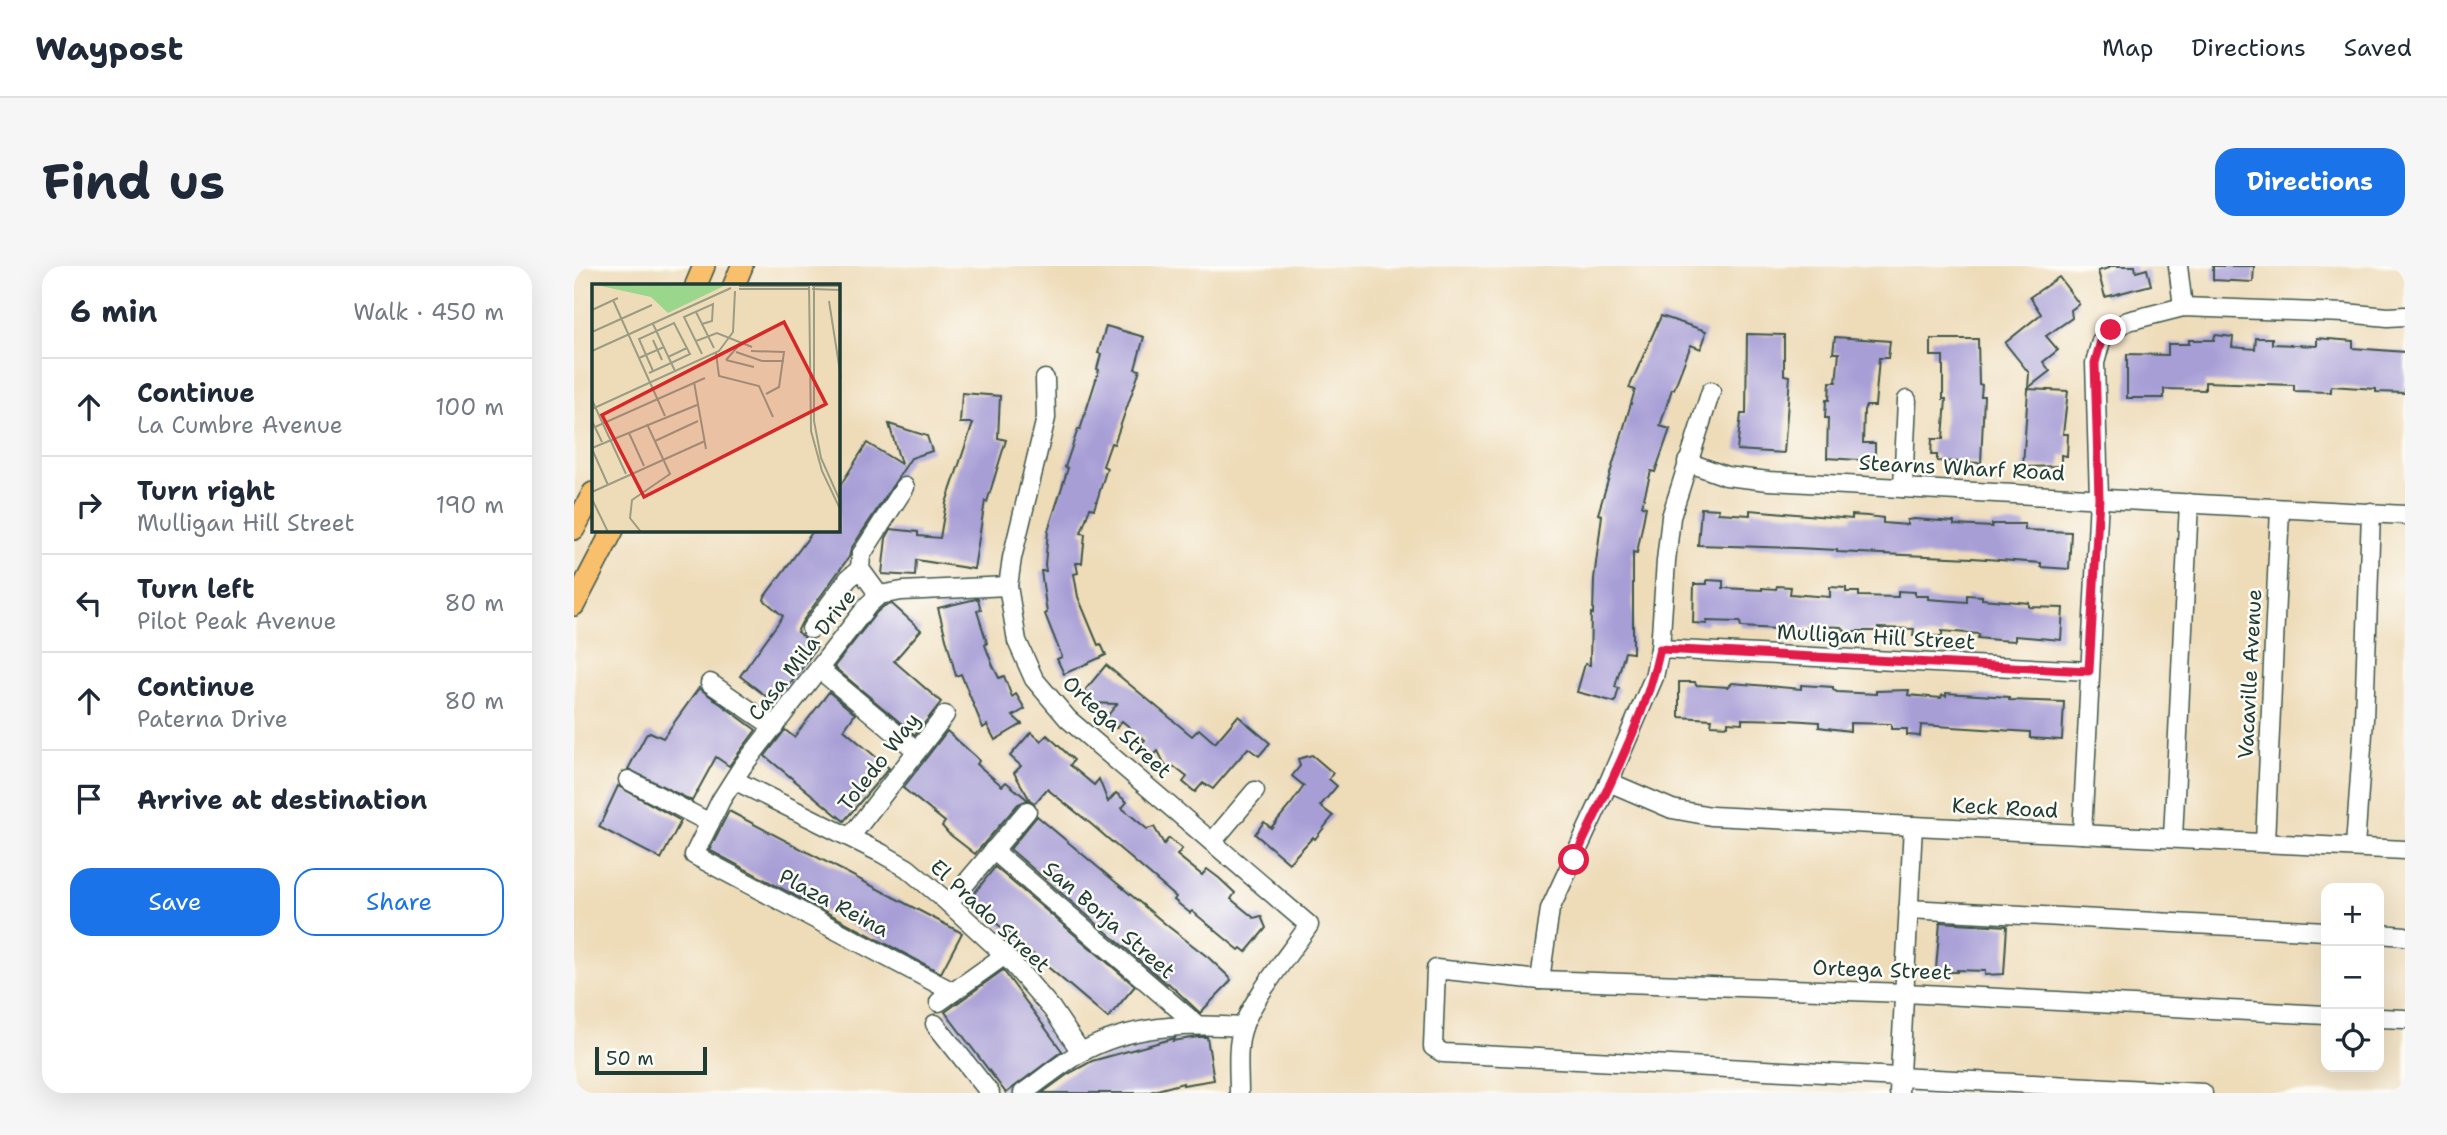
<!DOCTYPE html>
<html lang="en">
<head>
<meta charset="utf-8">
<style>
  :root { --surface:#fff; --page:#f6f6f7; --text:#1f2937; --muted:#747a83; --line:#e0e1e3; --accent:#1a73e8 }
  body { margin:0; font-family:"Shantell Sans",sans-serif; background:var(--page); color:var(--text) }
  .controls { position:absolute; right:21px; bottom:21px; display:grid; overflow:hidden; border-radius:14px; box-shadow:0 7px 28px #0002 }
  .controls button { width:63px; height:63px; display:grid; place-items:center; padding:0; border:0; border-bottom:2px solid var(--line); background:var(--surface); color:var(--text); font:35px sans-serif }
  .scale { position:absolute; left:21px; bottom:18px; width:112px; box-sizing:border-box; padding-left:7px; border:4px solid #1f3d34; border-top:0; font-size:19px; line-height:24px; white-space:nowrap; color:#1f3d34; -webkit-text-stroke:5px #fdfcf7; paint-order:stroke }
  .stop { position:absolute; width:21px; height:21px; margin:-16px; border:5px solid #e11d48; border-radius:50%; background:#fff }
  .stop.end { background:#e11d48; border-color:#fff; box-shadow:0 2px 7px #0008 }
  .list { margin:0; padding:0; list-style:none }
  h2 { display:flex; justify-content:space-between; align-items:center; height:91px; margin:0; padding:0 28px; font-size:30px }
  h2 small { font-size:23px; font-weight:400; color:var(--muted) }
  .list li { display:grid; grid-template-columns:46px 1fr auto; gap:21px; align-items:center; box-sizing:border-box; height:98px; padding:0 28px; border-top:2px solid var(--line) }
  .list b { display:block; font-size:26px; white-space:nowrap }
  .list p { margin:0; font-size:23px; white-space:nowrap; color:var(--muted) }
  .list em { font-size:23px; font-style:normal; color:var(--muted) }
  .actions { display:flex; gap:14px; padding:21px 28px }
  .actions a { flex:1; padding:16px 0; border:2px solid var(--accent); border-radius:21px; text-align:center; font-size:24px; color:var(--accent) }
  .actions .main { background:var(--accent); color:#fff }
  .icon { flex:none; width:38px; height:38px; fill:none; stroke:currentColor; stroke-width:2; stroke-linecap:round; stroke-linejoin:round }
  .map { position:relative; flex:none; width:1831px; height:827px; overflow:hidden; border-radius:21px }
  header { display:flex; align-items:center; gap:42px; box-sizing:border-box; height:98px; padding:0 35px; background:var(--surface); border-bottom:2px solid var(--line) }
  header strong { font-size:33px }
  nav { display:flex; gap:38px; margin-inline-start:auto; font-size:24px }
  .intro { display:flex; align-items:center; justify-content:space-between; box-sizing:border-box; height:168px; padding:0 42px }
  h1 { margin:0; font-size:49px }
  .button { padding:18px 32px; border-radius:21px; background:var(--accent); color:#fff; font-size:24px; font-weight:700 }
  main { display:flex; gap:42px; padding:0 42px }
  aside { flex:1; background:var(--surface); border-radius:21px; box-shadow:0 7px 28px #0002 }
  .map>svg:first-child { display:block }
  .building { fill:#a79ed6 }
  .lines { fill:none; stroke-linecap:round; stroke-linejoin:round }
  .minor-casing { stroke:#3e5548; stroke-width:21 }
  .major-casing { stroke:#3e5548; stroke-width:24 }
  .minor { stroke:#fff; stroke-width:18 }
  .major { stroke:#f8bf6c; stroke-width:21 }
  .route { stroke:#e11d48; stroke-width:9 }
  .labels { text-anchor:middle; stroke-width:5; stroke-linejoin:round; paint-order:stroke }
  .street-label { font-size:21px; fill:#1f3d34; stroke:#fdfcf7 }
  .inset-road { fill:none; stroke:#9b9c84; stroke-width:2 }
  .view { fill:#d62828; fill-opacity:0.15; stroke:#d62828; stroke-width:3.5 }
  .inset-edge { fill:none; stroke:#1f3d34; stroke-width:3.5 }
</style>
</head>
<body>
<header>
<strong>Waypost</strong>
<nav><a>Map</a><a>Directions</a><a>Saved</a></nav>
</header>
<div class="intro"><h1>Find us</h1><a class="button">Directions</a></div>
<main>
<aside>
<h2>6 min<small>Walk · 450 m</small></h2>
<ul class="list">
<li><svg class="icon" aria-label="ahead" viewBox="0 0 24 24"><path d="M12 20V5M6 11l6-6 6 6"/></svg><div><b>Continue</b><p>La Cumbre Avenue</p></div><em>100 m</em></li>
<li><svg class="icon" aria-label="right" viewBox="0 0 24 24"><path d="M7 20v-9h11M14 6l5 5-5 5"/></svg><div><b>Turn right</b><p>Mulligan Hill Street</p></div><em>190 m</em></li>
<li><svg class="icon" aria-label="left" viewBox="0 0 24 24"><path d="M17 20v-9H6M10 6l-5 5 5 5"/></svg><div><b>Turn left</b><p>Pilot Peak Avenue</p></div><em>80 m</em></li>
<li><svg class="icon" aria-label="ahead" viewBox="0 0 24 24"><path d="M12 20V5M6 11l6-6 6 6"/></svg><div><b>Continue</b><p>Paterna Drive</p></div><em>80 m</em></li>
<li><svg class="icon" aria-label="arrive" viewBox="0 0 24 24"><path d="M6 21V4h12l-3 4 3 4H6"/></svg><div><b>Arrive at destination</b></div></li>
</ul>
<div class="actions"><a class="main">Save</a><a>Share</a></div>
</aside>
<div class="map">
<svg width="1831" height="827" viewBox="0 0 1831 827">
  <rect width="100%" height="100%" fill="#fdfcf7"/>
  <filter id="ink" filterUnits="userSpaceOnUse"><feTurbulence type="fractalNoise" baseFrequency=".0143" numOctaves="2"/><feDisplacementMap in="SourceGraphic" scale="14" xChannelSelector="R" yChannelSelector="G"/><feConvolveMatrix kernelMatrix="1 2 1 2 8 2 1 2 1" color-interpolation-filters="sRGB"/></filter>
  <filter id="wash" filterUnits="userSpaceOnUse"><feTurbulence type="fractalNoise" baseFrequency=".00686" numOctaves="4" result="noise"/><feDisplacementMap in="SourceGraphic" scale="28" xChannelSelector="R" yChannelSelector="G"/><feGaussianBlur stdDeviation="1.57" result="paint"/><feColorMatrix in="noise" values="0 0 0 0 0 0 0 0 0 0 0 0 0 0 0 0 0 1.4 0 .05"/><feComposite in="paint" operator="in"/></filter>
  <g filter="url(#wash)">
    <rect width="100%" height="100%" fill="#eedcb9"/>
    <g id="blocks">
      <g class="building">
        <path d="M1534,0h27l1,6 11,-3 4,16 -46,12 -7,-26 11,-3z"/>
        <path d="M1639,0h41l-1,16 -40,-2z"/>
        <path d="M1485,11l20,27 -8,6 1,8 -26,18 12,14 -15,12 7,9 -22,17 1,-15 -24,-30 36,-29 -11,-17z"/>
        <path d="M1087,50l45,15 -1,6 -4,12 -10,-4 -17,44h-2l-12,37 10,3 -15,43 -4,-1 -9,35 4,1 -9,46 -4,-1v101l-8,-1 -10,35 4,1 -4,14 -38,-10 8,-28 5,1 1,-52 2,1 1,-35 8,-64 -4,-1 37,-124 -6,-2z"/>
        <path d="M532,60l38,11 -9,32 5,1 -26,74 -3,-1 -8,23 4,2 -9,29 -4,12 -4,-1 -9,25 4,1 -3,29h-6l2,10 -4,1 4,23 20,48 3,-1 5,11 -42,19 -7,-15 5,-2 -17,-43 2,-1 -6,-42h5l-1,-6 3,-34 20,-63 -3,-1 13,-38 2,1 19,-60 -2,-1 4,-15 -3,-1z"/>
        <path d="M1173,68l37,1v40l6,1 -6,77 -47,-3 4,-36h5z"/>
        <path d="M1641,69l18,2 -1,10 23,2 1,-11h16v6l45,2v-8l36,3v7l52,4v41l-29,-1v-3l-45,-3v6l-37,-1v-6l-89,-3v8l-41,-1v9h-37v-44l41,1v-11h21v-4h25z"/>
        <path d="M1261,71l55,4 -2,17h-9l-4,48h-9l-2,4 -1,33h12v18l-48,-3 1,-40h-3l1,-18h3l1,-18h6l3,-29h-6z"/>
        <path d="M1357,73h47l1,45 3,1 -1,11h3l-3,67 -44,-2v-6h-6l1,-16h11l3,-40h-3v-43h-12z"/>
        <path d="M1454,123l40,2 -5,43h5l-1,22 -6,-1v11l-38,1z"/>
        <path d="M388,127l38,3 -2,42 8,2 -19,62 -2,-1 -11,68 -58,-9 -1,16 -33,-2 4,-36 5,-9 27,3v4l22,2 6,-35 27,-80h-13z"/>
        <path d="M315,158l38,12 5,15 -21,7 -60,91 -2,8 -47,65 -5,10 20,15 -41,57 -36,-28 43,-60 -19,-16 1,-4 49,-66h24v-41l29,-46 34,21z"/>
        <path d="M1127,242l18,1 -1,4 32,2v-5l102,9v-4l16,1 15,2v5l24,2v-5l7,-1 40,3v3l38,2v-3h33v6l46,2 -2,37 -28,-2v-4l-69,-5 -135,-6v-2l-41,-2 -98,-3z"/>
        <path d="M1133,314l16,1v7l39,2v-2l14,1 1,-3 14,1 -1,7 40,3v-10l16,1v4h13v4l39,1v-6l17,1v4h13v3l39,3v-7l15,1v3l47,4v4l34,1 -2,32 -46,-4v5l-17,-1 -20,-2 1,-4 -37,-3v5h-29l1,-7 -36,-1v3h-20v1h-12l-4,-5 -27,-1 -9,1 -1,2h-27l-37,-2 -1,-5 -33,-1v3l-14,-1 1,-39h13z"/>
        <path d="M402,333h2l3,11 -4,1 10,32 -2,2 8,21 6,12 5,-2 8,21 4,-3 9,15 -12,7 9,8 -27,16 -8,-15 -4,3 -22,-54 -5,2 -18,-68z"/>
        <path d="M318,338l29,26 -27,31 47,41 -26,33 -81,-68 43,-55 7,-6z"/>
        <path d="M532,399l86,71 7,-7 16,14 23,-27 32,27 -11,13 -11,-8 -35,41 -10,-6 -8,9 -12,-10 4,-5 -14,-11 -7,1 -8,-16 -6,6 -12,-11 5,-6 -23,-19 -6,7 -11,-9 12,-15 -28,-1 -3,-14z"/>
        <path d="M1105,416h16l1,3 32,2 4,-4 69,6v-4l32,2v3l4,2 39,2v-3l33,-1 -1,5 33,3 1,-3 4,1v-3l63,4v3l55,2 -2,38 -32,-2v-6l-109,-7 -1,11 -13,-1v-6h-16v-5l-41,-1v8l-31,-4v-5l-31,-2 -46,-1v4l-14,-1v4l-17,-1 1,-6 -33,-2z"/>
        <path d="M125,422l57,42 -27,36 -13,-9 -24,44 -64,-32 18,-34 4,-3 13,6z"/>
        <path d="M255,426l26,22 -11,16 45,38 -45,53 -79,-65 20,-26 9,7z"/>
        <path d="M373,465l29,26 3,4 -2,3 25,22 4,-4 22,18 -10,4 -43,50 -27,-21 -6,-7 3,-4 -42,-34z"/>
        <path d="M457,466l10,9 6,-6 27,25 -4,5 24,20 5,-6 9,23 8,-9 11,9 -5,6 25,21 7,-2 10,17 5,-6 13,11 -5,6 25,20 5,-6 12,9 16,15 -4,6 23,19 7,-2 5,12 -20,24 -5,-4 -2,2 -47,-39 -2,2 -16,-13 2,-3 -85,-73 -44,-35 -12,14 -5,-3 -16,-27 7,-7 -11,-10z"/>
        <path d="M738,489l21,18 -4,6 8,7 -17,20 13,10 -18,23 -2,-2 -24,26 -34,-29 9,-12 7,6 20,-24 13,-18 -12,-10 8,-10 -2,-7z"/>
        <path d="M44,520l63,35 -20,38 -62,-32z"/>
        <path d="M155,545l233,122 -21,40 -232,-123z"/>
        <path d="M463,550l132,111 40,31 20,19 2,3 -3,4 -28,29 -32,-30 -1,1 -157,-135z"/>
        <path d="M421,601l140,119 -27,32 -139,-118z"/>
        <path d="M1366,656l67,4 -3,48 -19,1v-4l-28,-1v2h-15v-3h-6z"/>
        <path d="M429,704l59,81 -56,42 -61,-81z"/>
        <path d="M624,771h9l7,43 -31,5v-2l-37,10h-104l26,-19 24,-13 83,-23 -2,3z"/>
      </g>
    </g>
  </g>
  <g filter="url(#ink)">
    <use href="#blocks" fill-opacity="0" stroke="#3e5548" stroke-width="2"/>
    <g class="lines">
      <g class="minor-casing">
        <g id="minor">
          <path d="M1604,0l5,41"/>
          <path d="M471,113l1,39 -34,140 -4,28 9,55 17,38 34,40 241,206c-18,27 -57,74 -66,102 -7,20 -4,45 -4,66"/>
          <path d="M1113,196l39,14 43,5 636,34"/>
          <path d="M1329,222l4,-88"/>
          <path d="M305,329l-19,-26 1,-14 44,-68"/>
          <path d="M237,363l37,-50 12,-10"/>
          <path d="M1086,383l429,22"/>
          <path d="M245,403l98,82"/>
          <path d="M136,417l64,44"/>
          <path d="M54,514l82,43"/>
          <path d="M160,514l147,73 26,15 37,31 61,56 47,54 29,43"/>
          <path d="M1035,516l63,27 39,7 694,34"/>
          <path d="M1508,568l17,-336 -4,-135 6,-22 10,-11 17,-9 55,-14 162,6 43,4 17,-1"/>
          <path d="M276,571l95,-122"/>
          <path d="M1599,572l16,-335"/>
          <path d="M638,576l43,-51"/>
          <path d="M1691,576l15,-333"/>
          <path d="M1781,581l9,-128 7,-207"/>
          <path d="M419,584l203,174"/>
          <path d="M375,637l78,-92"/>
          <path d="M1334,643l418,22"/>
          <path d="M1805,668l26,2"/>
          <path d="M966,714l10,-71 59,-127 45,-105 6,-28 6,-88 5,-44 40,-126"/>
          <path d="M379,726l-259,-137 27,-55 21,-33 127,-163 10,-9 23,-4 106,-5"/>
          <path d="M365,736l66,-47"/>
          <path d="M1805,752l26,1"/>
          <path d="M361,758l55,69"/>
          <path d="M449,827c19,-13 37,-29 57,-40 49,-28 108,-30 163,-26"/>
          <path d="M1325,827l14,-267"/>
          <path d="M1629,827l-760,-40 -10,-6 3,-78 104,11 365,13 421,22"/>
        </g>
      </g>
      <g class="major-casing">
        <g id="major">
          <path d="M122,19l8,-19"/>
          <path d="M160,19l8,-19"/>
          <path d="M0,263l19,-36"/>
          <path d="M0,339l39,-75"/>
        </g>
      </g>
      <use href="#minor" class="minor"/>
      <use href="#major" class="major"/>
    </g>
  </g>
  <g class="lines" filter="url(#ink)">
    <path class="route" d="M1000,594c31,-68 70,-137 86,-211l429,22 10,-173 -4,-135 6,-22 10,-11"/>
  </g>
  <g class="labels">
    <g class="street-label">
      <text transform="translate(1388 202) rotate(3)" y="7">Stearns Wharf Road</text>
      <text transform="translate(1302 371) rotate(3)" y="7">Mulligan Hill Street</text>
      <text transform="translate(228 389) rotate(-52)" y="7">Casa Mila Drive</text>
      <text transform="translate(1676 408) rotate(-87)" y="7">Vacaville Avenue</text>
      <text transform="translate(543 461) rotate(43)" y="7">Ortega Street</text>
      <text transform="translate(305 496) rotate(-52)" y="7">Toledo Way</text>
      <text transform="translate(1431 542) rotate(3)" y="7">Keck Road</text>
      <text transform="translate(260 637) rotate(28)" y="7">Plaza Reina</text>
      <text transform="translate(416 650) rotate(43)" y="7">El Prado Street</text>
      <text transform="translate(535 654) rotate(41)" y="7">San Borja Street</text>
      <text transform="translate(1308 704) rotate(2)" y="7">Ortega Street</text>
    </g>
  </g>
  <g transform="translate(18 18)">
    <rect width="248" height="248" fill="#eedcb9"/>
    <path d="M0,0h136l-60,29 -17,-16z" fill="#9ad68b"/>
    <path class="inset-road" d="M217,0l2,147 11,40 19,40M222,0v137l7,37 20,45M147,2h70M220,2h29M147,5h70M220,5l29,1M21,16l52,116M237,17l12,77M0,26l26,-12M104,28l18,36M61,40l22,47M110,40l10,-3 1,-17 -29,13 18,37M0,48l60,-27M61,56l9,20M104,57l21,-8 35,14M0,67l139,-63M159,67l33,1 -5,35 -13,7M144,68l26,9h22M124,69l3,23 40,10 14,31M76,73l19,-9M47,74l25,-11M134,76l28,7M134,76l14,-16M57,89l22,-10 19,-9 -16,-31 -35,16 14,32M102,98l12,67M0,116l34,74M0,125l127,-58 14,-19 2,-41M0,137l10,21M3,143l110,-49M37,149l15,33M63,157l43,-20M0,164l105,-43M0,165l16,36M0,208l113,-51M0,215l16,33M49,248l-11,-14 2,-18 38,-26 -23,-50"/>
    <path class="view" d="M192,38l42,82 -182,93 -42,-82z"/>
    <rect width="248" height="248" class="inset-edge"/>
  </g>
</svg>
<div class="controls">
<button>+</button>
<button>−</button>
<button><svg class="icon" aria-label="locate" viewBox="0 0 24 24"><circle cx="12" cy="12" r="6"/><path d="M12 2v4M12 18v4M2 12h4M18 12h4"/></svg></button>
</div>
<div class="scale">50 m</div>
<div class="stop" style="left:1000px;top:594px"></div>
<div class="stop end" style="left:1537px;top:64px"></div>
</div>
</main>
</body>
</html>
